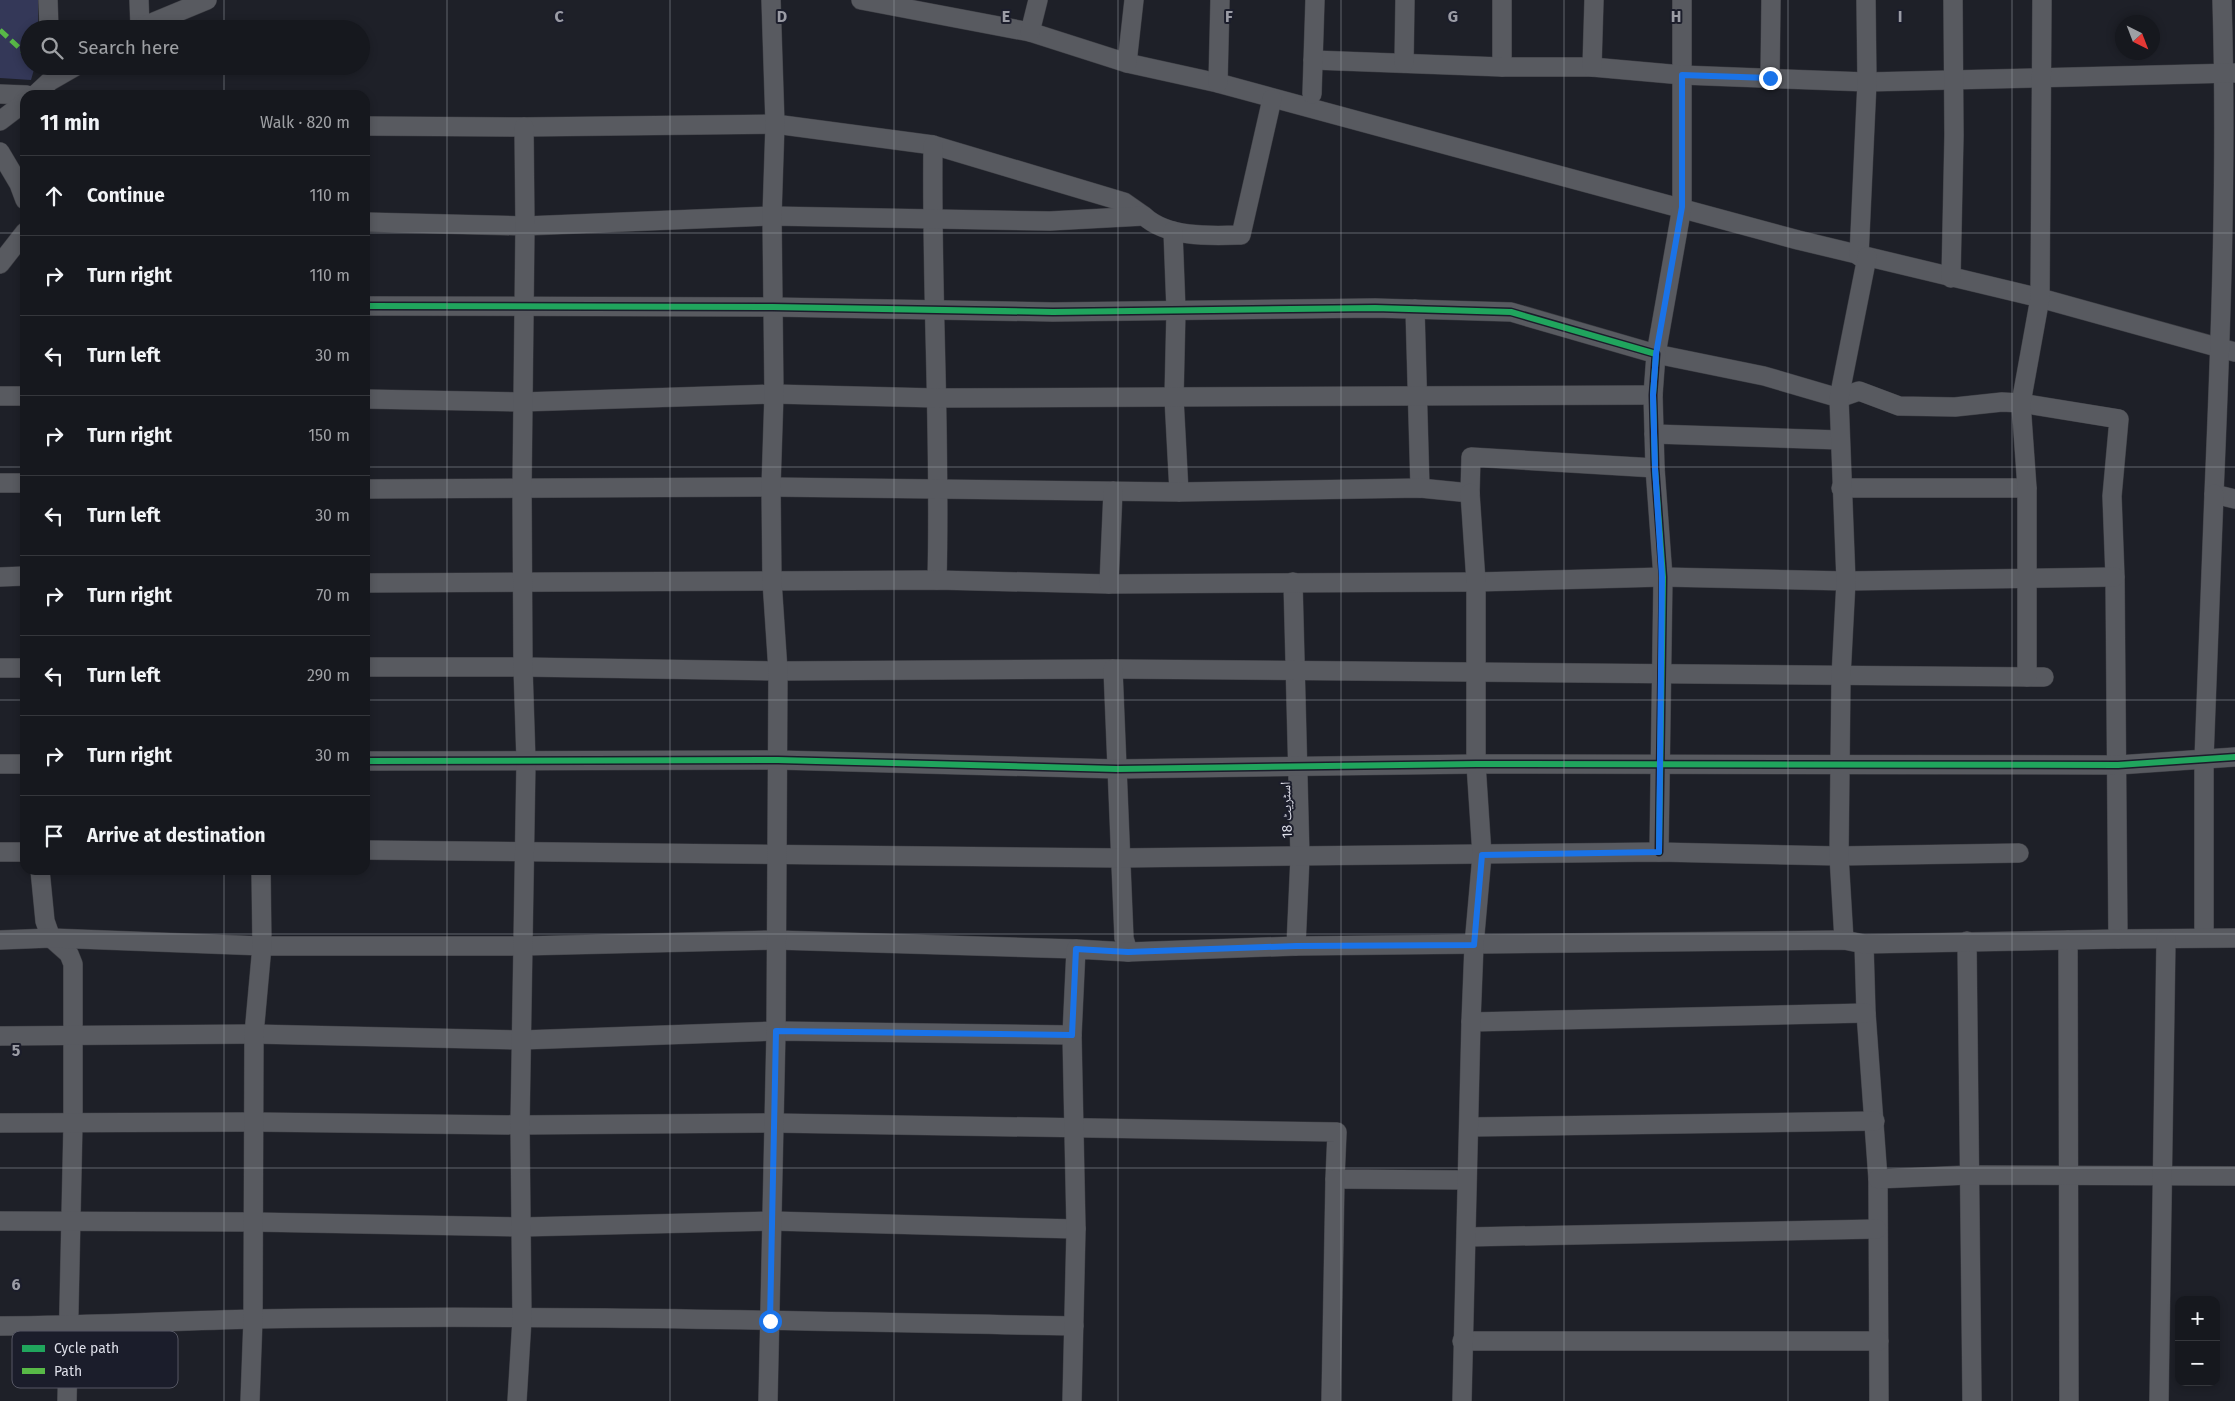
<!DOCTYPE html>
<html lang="en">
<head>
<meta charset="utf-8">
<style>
  :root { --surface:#16181e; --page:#23252b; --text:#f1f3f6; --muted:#9ea0a4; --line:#35373c }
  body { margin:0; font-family:"Fira Sans","Noto Naskh Arabic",sans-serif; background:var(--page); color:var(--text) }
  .controls { position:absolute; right:15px; bottom:15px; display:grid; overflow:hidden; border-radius:10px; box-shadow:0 2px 8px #0003 }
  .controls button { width:45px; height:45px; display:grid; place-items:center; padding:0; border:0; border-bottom:1px solid var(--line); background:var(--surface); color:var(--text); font:25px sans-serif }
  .compass { position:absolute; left:2115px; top:15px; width:45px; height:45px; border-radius:50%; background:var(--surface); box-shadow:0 2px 8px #0003; rotate:138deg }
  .stop { position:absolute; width:15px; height:15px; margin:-11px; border:4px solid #1a73e8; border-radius:50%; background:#fff }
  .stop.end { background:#1a73e8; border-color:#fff; box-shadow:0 1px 5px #0008 }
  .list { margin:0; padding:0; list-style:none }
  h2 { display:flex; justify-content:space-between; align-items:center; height:65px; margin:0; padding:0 20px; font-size:21px }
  h2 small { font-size:16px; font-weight:400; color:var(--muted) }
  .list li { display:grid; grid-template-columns:32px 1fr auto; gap:15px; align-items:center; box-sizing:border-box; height:80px; padding:0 20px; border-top:1px solid var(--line) }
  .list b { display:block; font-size:19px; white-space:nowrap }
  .list em { font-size:16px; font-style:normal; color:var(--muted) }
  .icon { flex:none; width:28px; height:28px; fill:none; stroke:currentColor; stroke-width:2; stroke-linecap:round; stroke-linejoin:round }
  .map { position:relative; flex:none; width:2235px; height:1401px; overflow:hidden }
  .search { position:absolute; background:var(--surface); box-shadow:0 2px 8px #0003; left:20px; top:20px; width:350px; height:55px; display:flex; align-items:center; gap:12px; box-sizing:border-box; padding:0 18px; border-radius:28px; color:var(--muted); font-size:19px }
  .panel { position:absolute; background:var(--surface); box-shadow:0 2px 8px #0003; left:20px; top:90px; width:350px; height:785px; border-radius:15px }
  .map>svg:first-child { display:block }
  .green { fill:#343858 }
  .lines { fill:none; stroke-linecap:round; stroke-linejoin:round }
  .minor-casing { stroke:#3c3d43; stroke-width:20 }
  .minor { stroke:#585a60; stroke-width:19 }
  .quiet { stroke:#58b947; stroke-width:5; stroke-dasharray:10 5; stroke-linecap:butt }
  .cycleway-casing { stroke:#1b1d2b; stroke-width:9 }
  .cycleway { stroke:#20a55d; stroke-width:6 }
  .route { stroke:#1a73e8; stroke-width:6 }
  .grid { fill:none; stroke:#9b9ca5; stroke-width:1; stroke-opacity:0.55 }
  .labels { text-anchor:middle; stroke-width:4; stroke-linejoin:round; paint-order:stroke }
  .street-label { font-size:14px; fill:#dedfe9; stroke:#1b1d2b }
  .key { fill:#1b1d2b; stroke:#565764; stroke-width:1 }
  .key-label { font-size:14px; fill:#dedfe9 }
  .grid-label { font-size:16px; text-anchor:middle; font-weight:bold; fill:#9b9ca5; stroke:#1b1d2b; stroke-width:4; stroke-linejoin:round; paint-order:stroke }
</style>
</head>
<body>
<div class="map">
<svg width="2235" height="1401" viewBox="0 0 2235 1401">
  <rect width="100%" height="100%" fill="#1e2028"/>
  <path class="green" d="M0,0h38v29h-9v37h6l-4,14 -31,-2z"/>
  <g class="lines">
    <g class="minor-casing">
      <g id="minor">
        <path d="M48,0l1,29"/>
        <path d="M139,0l1,27"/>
        <path d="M861,0l169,32 97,31 91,20 580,157 242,58 195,54"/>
        <path d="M1502,0v67"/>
        <path d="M1682,0v207l-26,147 108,22 75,22 20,-7 40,15 56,1 47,-5 19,1 98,16 -7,77 3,81 3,362"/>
        <path d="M2222,0c5,165 -1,330 -8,494l21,5"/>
        <path d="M137,29l70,-29"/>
        <path d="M1030,32l8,-32"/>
        <path d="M1313,60l189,7h90l90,8 185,7 368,-9"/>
        <path d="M1127,63l7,-63"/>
        <path d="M1404,63l1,-63"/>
        <path d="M1592,67l2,-67"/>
        <path d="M1770,78l1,-78"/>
        <path d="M1218,83l2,-83"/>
        <path d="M0,94l27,1"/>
        <path d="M1312,94l3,-94"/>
        <path d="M35,95l15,-14 26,-15"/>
        <path d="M0,121l25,-19"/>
        <path d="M365,126l159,1 251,-3 158,21 191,57 20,14"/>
        <path d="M933,145c-2,145 8,290 4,435"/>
        <path d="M0,152l19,32 6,16"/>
        <path d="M365,222l160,4 247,-10 278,5 94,-5c24,22 66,20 97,19l31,-136"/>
        <path d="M1173,231l3,79 -2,88 5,94"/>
        <path d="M1859,256l8,-174 -1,-82"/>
        <path d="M0,264l25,-32"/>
        <path d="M1951,278l3,-143 -1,-135"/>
        <path d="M365,306l408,1 280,5 322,-4 136,4 145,42 -3,41 2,73 8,109 -4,275"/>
        <path d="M1415,309l5,179"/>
        <path d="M0,396h25"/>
        <path d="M365,399l157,3 252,-8 162,4 717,-3"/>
        <path d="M1654,434l186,6"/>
        <path d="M0,483h25"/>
        <path d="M1841,488h186"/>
        <path d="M365,489l406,-2 408,5 241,-4 50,5 1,-36 184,11"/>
        <path d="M0,577l25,-1"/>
        <path d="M1293,582l7,275 -4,89"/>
        <path d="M365,583l572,-3 172,4 367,-2 187,-5 183,4 269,-4"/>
        <path d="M1109,584l4,-93"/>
        <path d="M365,667h158l255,4 335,-2 931,8"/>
        <path d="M0,668h25"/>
        <path d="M1113,669l11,269 4,14"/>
        <path d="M2027,677v-189l-6,-85 19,-105 2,-298"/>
        <path d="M365,761l413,-1 339,9 359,-5 642,1 117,-8"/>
        <path d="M0,764h25"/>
        <path d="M365,850l755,8 539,-6 180,4 180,-3"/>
        <path d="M0,852h25"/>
        <path d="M40,870l5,51 6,17 18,16 4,10v159l-6,278"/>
        <path d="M2204,937v-178l10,-265"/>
        <path d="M0,940l51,-2 211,8h261l253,-6 300,9"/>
        <path d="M1844,940l-5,-84 2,-179 5,-96 -7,-183 28,-141"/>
        <path d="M2068,940l1,461"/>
        <path d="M1967,941l5,460"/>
        <path d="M1864,944l2,69 12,166 1,222"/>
        <path d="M1471,1022l395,-9"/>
        <path d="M0,1036l254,-2 268,6 254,-9 296,4"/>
        <path d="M0,1123l254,-1 266,3 254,-2 563,9 -2,47 131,1"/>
        <path d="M1469,1127l406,-6"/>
        <path d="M1878,1179l91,-4 266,1"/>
        <path d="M0,1221l253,1 269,5 250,-6 304,8"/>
        <path d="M1467,1237l410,-8"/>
        <path d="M0,1326c85,0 169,-5 254,-7 273,-5 547,2 820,7"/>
        <path d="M1462,1341h417"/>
        <path d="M250,1401l3,-82 1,-285 8,-88 -1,-76"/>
        <path d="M517,1401l5,-82 -2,-194 6,-364 -3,-94 -1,-178 3,-263 -1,-99"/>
        <path d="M768,1401l8,-370 2,-360 -6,-90 -1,-94 3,-93 -2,-178 3,-92 -4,-124"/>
        <path d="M1072,1401l4,-172 -4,-194 4,-86 52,3 168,-6 548,-6 20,4 254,-5 117,-1"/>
        <path d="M1331,1401l4,-222"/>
        <path d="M1462,1401l9,-379 3,-77 8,-90 -6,-91v-182l-6,-89"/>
        <path d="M2159,1401l7,-462"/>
      </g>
    </g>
    <use href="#minor" class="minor"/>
    <path class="quiet" d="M0,30l29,27"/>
    <g class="cycleway-casing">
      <g id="cycleway">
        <path d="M365,306l408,1 280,5 322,-4 136,4 145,42 -3,41 2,73 8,109 -4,275"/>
        <path d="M365,761l413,-1 339,9 359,-5 642,1 117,-8"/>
      </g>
    </g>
    <use href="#cycleway" class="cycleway"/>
  </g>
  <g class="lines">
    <path class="route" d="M770,1321l6,-290 296,4 4,-86 52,3 168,-6 178,-1 8,-90 177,-3 3,-275 -7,-109 -2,-73 3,-41 26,-147v-132l88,3"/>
  </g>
  <path class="grid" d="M224,0v29M447,0v1401M670,0v1401M894,0v1401M1118,0v1401M1341,0v1401M1564,0v1401M1788,0v1401M2012,0v1401M224,66v29M0,233h25M365,233h1870M0,467h25M365,467h1870M0,700h25M365,700h1870M224,870v531M0,934h2235M0,1168h2235"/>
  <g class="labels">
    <g class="street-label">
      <text transform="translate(1286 810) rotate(-92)" y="5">اسٹریٹ 18</text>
    </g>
  </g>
  <rect x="12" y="1331" width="166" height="57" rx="8" class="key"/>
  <rect x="22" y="1345" width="23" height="7" fill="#20a55d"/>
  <rect x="22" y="1368" width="23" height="6" fill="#58b947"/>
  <g class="key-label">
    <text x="54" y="1353">Cycle path</text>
    <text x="54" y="1376">Path</text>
  </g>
  <g class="grid-label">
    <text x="559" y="22">C</text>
    <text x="782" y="22">D</text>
    <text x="1006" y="22">E</text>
    <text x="1229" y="22">F</text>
    <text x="1453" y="22">G</text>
    <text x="1676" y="22">H</text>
    <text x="1900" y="22">I</text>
    <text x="16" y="1056">5</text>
    <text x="16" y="1290">6</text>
  </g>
</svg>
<div class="controls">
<button>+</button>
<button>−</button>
</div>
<svg class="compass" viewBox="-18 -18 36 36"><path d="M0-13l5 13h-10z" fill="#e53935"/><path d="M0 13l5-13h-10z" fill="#9ea0a4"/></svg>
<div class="stop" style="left:770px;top:1321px"></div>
<div class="stop end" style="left:1770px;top:78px"></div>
<div class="search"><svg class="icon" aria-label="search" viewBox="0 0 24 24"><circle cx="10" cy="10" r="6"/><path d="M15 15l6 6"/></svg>Search here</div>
<section class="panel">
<h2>11 min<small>Walk · 820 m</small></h2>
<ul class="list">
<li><svg class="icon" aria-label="ahead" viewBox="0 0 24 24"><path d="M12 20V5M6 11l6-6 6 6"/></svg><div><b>Continue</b></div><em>110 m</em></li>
<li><svg class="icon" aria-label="right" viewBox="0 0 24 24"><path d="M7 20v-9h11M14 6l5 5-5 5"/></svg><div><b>Turn right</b></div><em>110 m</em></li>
<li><svg class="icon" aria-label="left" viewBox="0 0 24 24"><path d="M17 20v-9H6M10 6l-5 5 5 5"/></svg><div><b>Turn left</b></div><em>30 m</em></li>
<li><svg class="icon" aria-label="right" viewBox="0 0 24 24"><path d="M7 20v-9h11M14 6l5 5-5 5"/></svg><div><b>Turn right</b></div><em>150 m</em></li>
<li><svg class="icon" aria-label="left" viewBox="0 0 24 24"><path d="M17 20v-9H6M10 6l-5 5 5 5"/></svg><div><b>Turn left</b></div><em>30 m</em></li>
<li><svg class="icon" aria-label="right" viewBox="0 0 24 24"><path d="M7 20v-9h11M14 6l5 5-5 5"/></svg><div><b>Turn right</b></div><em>70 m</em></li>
<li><svg class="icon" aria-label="left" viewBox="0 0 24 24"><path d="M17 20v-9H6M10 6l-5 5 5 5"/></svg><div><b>Turn left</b></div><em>290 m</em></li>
<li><svg class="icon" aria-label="right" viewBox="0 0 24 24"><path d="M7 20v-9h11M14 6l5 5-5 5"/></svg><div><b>Turn right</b></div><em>30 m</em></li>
<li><svg class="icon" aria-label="arrive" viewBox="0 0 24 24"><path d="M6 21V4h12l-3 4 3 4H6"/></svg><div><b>Arrive at destination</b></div></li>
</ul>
</section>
</div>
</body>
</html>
